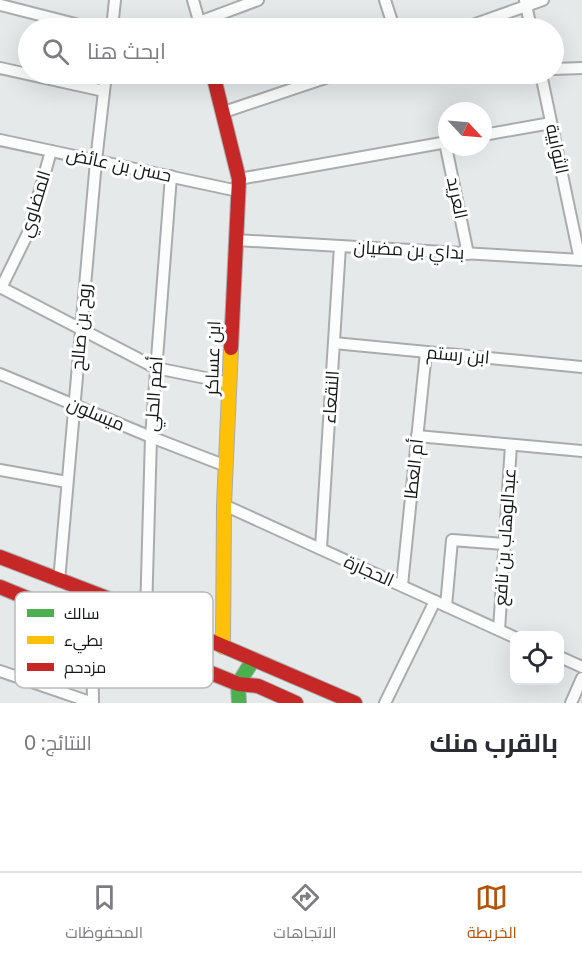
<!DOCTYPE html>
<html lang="ar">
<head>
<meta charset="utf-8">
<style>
  :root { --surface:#fff; --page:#f7f7f7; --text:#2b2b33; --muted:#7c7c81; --line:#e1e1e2; --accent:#b45309 }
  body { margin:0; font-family:"Public Sans",Cairo,sans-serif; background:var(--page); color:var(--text); direction:rtl }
  .controls { position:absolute; right:18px; bottom:18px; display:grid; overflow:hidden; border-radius:12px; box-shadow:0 6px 24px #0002 }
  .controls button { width:54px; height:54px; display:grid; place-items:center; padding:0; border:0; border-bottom:2px solid var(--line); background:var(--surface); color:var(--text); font:30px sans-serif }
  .compass { position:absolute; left:438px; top:102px; width:54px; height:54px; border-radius:50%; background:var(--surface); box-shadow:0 6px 24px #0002; rotate:116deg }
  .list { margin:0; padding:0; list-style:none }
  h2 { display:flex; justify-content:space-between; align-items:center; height:78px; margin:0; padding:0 24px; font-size:26px }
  h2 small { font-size:20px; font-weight:400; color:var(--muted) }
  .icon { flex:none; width:33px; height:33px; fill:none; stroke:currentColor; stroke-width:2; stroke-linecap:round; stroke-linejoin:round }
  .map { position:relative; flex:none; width:582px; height:703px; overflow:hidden; direction:ltr }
  .search { position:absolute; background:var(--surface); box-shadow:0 6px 24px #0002; left:18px; right:18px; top:18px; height:66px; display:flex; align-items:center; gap:15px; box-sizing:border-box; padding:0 21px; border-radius:33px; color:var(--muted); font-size:22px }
  .sheet { height:168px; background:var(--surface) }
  nav { display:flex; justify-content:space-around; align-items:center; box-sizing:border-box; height:84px; border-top:2px solid var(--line); background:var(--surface); font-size:16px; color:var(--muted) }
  nav a { display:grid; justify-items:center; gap:3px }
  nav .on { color:var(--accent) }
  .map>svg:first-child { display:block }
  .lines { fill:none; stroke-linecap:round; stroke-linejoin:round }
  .street-casing { stroke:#aaacac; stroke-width:14 }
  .fast-casing { stroke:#aaacac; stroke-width:16 }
  .slow-casing { stroke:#aaacac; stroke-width:16 }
  .jam-casing { stroke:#aaacac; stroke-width:16 }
  .street { stroke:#fbfcfc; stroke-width:10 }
  .fast { stroke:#4caf50; stroke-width:14 }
  .slow { stroke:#ffc107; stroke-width:14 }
  .jam { stroke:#c62828; stroke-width:14 }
  .labels { text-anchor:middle; stroke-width:6; stroke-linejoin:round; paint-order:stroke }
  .street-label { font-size:18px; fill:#161818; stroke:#fff }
  .key { fill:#fff; stroke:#b9baba; stroke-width:1.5 }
  .key-label { font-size:16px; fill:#161818 }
</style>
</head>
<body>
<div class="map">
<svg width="582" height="703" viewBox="0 0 582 703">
  <rect width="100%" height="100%" fill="#e5e9e9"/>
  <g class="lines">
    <g class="street-casing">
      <g id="street">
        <path d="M193,0l8,28"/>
        <path d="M385,0l9,28"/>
        <path d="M525,0l6,28"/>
        <path d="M1,5l90,23"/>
        <path d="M199,22l59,-22"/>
        <path d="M112,28l3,-28"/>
        <path d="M464,28l79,-28"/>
        <path d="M0,68l104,23"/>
        <path d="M554,69l28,-1"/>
        <path d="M541,74l39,186"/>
        <path d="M224,112l113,-38"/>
        <path d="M483,135l68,-12"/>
        <path d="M0,140l238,51"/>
        <path d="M445,142l23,112"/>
        <path d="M239,179l208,-37"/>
        <path d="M236,240l346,20"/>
        <path d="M0,287l156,81 74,15"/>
        <path d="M1,288l27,-55 23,-82"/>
        <path d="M334,343l248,24"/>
        <path d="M0,374l151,63 75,29"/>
        <path d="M417,436l165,15"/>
        <path d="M0,470l67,12"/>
        <path d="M224,505l290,132"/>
        <path d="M321,548l19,-302"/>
        <path d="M59,581l37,-420 10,-87"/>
        <path d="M402,585l24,-233"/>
        <path d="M446,606l6,-66 52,4"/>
        <path d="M146,613l5,-176 20,-261"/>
        <path d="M92,626l1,77"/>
        <path d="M499,630l12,-185"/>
        <path d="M560,657l22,10"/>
        <path d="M0,671l93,32"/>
        <path d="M385,703l50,-102"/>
        <path d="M571,703l11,-25"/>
      </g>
    </g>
    <g class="fast-casing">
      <path id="fast" d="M239,703l-1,-19 15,-24"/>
    </g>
    <g class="slow-casing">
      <path id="slow" d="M223,647l1,-142 7,-157"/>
    </g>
    <g class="jam-casing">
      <g id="jam">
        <path d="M213,74l26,105 -8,169"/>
        <path d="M0,557l146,56 209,90"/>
        <path d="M0,587l238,97 20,2 38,17"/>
      </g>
    </g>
    <use href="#street" class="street"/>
    <use href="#fast" class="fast"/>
    <use href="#slow" class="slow"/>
    <use href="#jam" class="jam"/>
  </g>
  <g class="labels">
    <g class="street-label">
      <text transform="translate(557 149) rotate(78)" y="6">الثوابية</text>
      <text transform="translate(119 165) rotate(12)" y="6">حسن بن عائض</text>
      <text transform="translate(457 198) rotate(78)" y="6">العريد</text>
      <text transform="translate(35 204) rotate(-73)" y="6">المضاوي</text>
      <text transform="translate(409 250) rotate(3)" y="6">بداي بن مضيان</text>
      <text transform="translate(81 327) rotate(-85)" y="6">روح بن صالح</text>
      <text transform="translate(458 355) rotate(5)" y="6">ابن رستم</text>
      <text transform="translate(213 358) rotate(-88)" y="6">ابن عساكر</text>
      <text transform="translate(154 394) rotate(-86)" y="6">أضم الحلي</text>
      <text transform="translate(331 397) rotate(-86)" y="6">النقعاء</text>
      <text transform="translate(96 414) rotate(23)" y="6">ميسلون</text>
      <text transform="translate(414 469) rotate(-84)" y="6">أم العطا</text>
      <text transform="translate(505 537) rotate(-86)" y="6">عبدالوهاب بن نافع</text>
      <text transform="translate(369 571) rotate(24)" y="6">الحجارة</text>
    </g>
  </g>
  <rect x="15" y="592" width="198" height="96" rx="9" class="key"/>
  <rect x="27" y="609" width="27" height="8" fill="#4caf50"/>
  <rect x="27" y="636" width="27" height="8" fill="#ffc107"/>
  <rect x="27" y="663" width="27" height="8" fill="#c62828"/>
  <g class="key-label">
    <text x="64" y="619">سالك</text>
    <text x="64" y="646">بطيء</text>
    <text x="64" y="673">مزدحم</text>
  </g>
</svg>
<div class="controls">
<button><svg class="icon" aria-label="locate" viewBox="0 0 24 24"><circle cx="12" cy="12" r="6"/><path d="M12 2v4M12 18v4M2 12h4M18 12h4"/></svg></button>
</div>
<svg class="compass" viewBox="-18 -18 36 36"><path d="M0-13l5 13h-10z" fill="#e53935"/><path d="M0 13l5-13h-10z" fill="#7c7c81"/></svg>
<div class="search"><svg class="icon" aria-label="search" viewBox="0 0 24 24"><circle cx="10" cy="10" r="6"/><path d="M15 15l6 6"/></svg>ابحث هنا</div>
</div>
<section class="sheet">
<h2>بالقرب منك<small>النتائج: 0</small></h2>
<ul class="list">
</ul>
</section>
<nav>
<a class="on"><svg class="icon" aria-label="map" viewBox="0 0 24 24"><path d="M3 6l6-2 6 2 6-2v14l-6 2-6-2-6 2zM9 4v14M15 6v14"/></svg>الخريطة</a>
<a><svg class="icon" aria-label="directions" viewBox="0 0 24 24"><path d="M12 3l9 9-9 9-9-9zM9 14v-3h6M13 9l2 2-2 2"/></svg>الاتجاهات</a>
<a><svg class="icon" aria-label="saved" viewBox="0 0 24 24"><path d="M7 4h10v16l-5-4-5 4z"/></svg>المحفوظات</a>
</nav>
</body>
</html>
